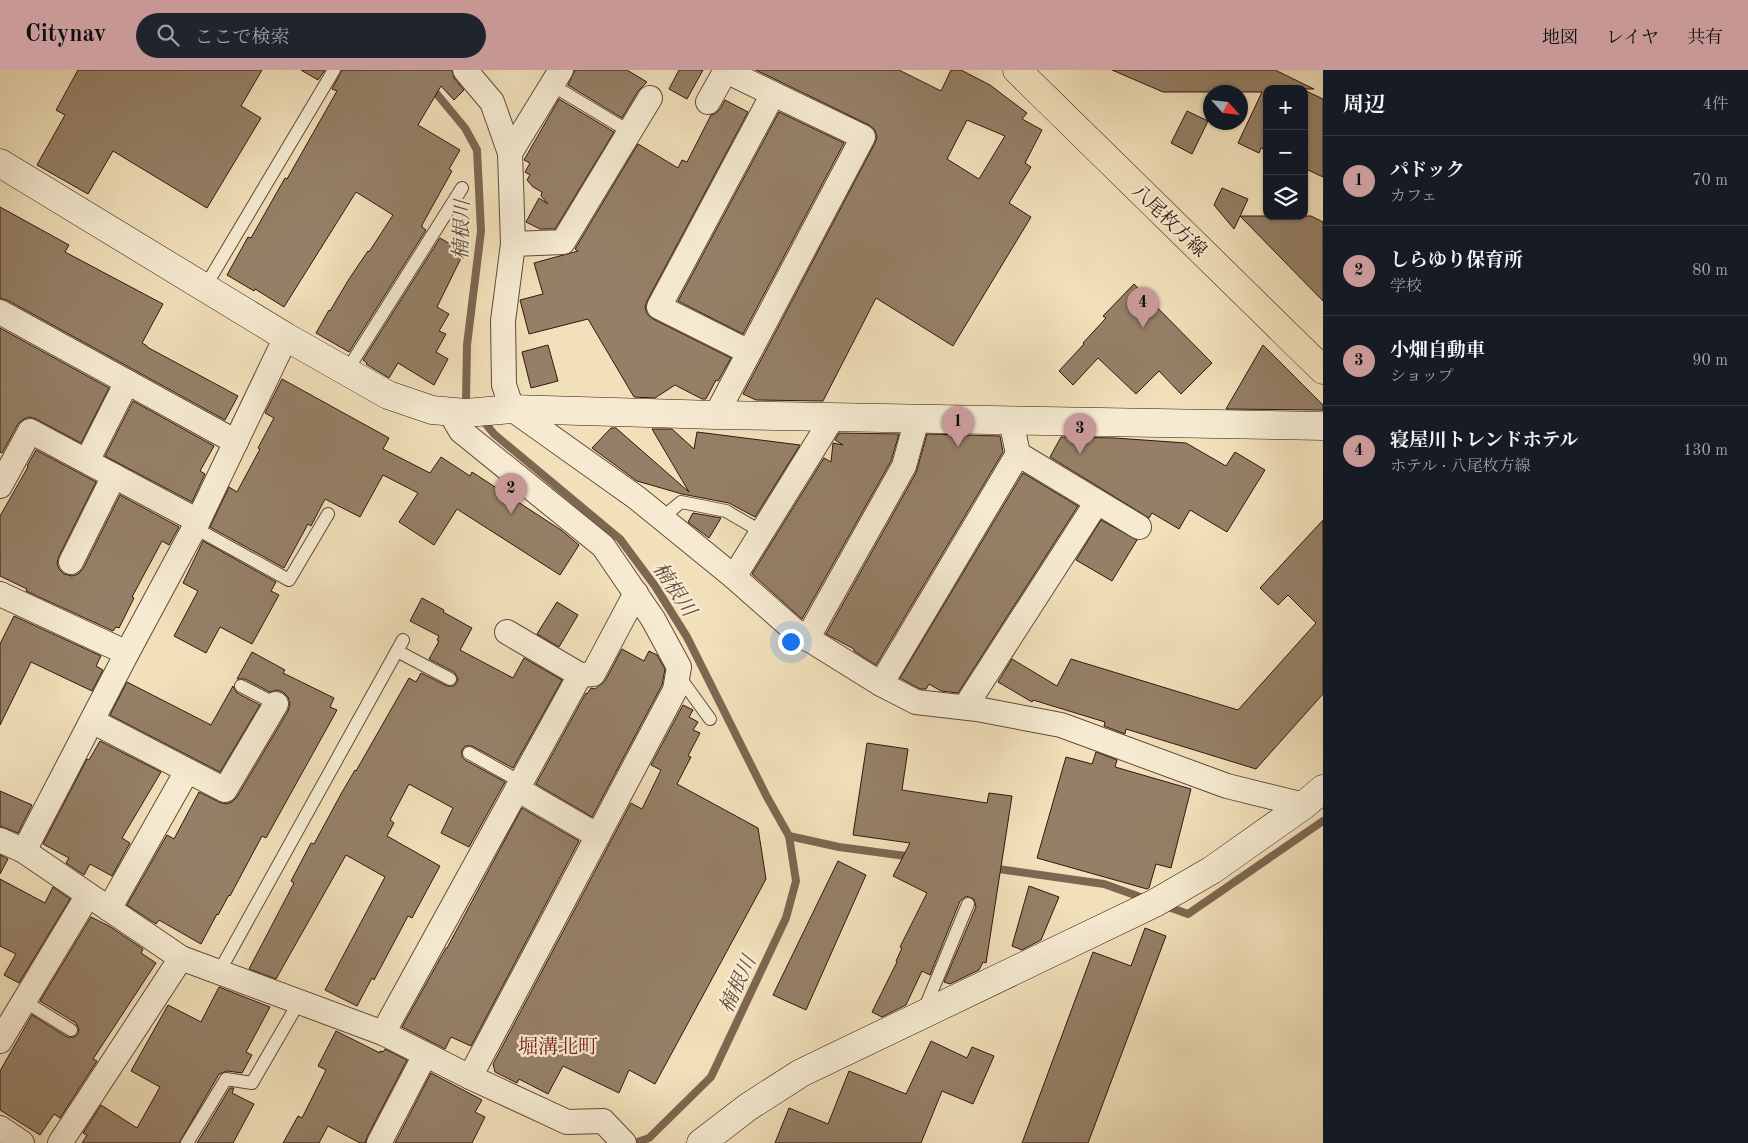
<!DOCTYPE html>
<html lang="ja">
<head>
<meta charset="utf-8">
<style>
  :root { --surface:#171b24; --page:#20242c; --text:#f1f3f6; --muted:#9ea1a6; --line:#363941; --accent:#c59692 }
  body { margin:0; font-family:"Old Standard TT","Noto Serif JP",serif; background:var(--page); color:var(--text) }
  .controls { position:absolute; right:15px; top:15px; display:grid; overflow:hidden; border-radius:10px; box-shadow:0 1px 4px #0004 }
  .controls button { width:45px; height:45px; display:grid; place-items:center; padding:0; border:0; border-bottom:1px solid var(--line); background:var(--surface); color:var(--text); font:25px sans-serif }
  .compass { position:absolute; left:1203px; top:15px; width:45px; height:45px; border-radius:50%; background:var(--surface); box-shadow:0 1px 4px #0004; rotate:117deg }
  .you { position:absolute; left:790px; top:571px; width:18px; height:18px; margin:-12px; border:4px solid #fff; border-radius:50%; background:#1a73e8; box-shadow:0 0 0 8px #1a73e833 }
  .badge { display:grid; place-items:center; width:32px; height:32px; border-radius:50%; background:var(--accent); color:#111; font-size:16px; font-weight:700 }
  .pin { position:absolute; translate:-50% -41px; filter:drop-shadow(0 1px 2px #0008) }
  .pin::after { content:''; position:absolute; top:26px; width:18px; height:15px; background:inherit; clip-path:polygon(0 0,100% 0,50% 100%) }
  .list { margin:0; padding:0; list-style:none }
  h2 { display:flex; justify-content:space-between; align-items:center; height:65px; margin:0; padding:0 20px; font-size:21px }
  h2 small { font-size:16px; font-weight:400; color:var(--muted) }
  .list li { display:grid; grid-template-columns:32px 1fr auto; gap:15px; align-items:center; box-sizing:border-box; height:90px; padding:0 20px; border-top:1px solid var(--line) }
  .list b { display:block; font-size:19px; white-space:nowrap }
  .list p { margin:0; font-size:16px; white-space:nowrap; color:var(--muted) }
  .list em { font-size:16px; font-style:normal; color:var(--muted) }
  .icon { flex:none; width:28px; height:28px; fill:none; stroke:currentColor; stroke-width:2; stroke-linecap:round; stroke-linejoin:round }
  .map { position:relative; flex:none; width:1323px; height:1073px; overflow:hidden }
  header { display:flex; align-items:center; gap:30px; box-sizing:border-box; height:70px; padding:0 25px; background:var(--accent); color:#111 }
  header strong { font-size:24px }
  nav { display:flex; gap:28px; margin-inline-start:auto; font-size:18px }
  .search { width:350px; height:45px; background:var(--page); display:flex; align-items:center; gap:12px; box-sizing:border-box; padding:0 18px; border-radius:28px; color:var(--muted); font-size:19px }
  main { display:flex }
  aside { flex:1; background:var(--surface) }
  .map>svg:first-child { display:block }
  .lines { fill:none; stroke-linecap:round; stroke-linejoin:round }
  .stream { stroke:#7d6751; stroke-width:8 }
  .building { fill:#958067; stroke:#31180d; fill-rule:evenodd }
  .lane-casing { stroke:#614a38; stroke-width:14 }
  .street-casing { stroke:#614a38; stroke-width:26 }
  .secondary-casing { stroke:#31180d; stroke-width:29 }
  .primary-casing { stroke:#31180d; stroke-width:29 }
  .lane { stroke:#f6ebd2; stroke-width:12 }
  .street { stroke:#f6ebd2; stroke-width:24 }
  .secondary { stroke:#f6ebd2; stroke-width:28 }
  .primary { stroke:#f1e0ba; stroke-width:28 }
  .labels { text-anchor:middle; stroke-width:4.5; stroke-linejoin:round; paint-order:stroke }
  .street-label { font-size:19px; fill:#31180d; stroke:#f6ebd2 }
  .water-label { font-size:20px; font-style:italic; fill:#644d3b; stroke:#f6ebd2 }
  .neighbourhood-label { font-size:20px; fill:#7a1f14; stroke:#f6ebd2 }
</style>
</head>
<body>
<header>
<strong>Citynav</strong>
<div class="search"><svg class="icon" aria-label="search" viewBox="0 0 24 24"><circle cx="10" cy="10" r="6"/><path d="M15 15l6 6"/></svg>ここで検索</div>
<nav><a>地図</a><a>レイヤ</a><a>共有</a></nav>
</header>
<main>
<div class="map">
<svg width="1323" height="1073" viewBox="0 0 1323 1073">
  <rect width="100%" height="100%" fill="#f1e0ba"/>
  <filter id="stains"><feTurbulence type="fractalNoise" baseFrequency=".004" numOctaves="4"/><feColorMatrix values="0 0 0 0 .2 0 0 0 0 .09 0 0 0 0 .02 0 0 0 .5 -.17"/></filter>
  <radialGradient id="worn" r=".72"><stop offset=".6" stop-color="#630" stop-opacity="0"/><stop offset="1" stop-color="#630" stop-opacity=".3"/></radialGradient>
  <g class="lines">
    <g class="stream">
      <path d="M431,17l34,41 12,22 4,81 -14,114 -1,54 6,8"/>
      <path d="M481,348l13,16 126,105 35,47 32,51 80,160 22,39 7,45 -10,37 -75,159 -62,61 -14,5"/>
      <path d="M789,766l50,11 74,10"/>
      <path d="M991,798l113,16 42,15"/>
      <path d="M1163,835l25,9 135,-93"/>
    </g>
  </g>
  <g class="building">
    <path d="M78,0h184l-21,36 20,12 -54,90 -94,-57 -25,43 -51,-29 28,-50 -9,-5z"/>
    <path d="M301,0h24l-7,10z"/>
    <path d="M342,0h110l2,8 10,12 -10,10 -13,-14 -23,39 42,25 -11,19 3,2 -30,54v2l4,3 -77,122 -33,-19 13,-23 1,1 19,-32 19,-28 1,1 24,-37 -37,-23 -72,115 -29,-18 -1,2 -27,-16 21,-38 3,1 34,-60 2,1 50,-88 -5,-2z"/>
    <path d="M575,0h52l20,12 -9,9 -16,27 -54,-33z"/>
    <path d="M679,0h24l-16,29 -18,-10z"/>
    <path d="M756,0h143l42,21 10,-21h10l29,15 37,28 -5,6 20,11 -17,33 6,4 -22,36 22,14 -78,129 -77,-48 -53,103 -67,-1 -13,-6 132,-251 2,-6 -2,-7 -6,-5zM967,50l38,16 -26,43 -32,-20z"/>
    <path d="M1112,0h163l39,19h-47v61l-6,-2 -2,5 -21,-10 24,-51h-99z"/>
    <path d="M1304,20l19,9v78l-19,-9z"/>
    <path d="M559,29l55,33 -59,97h-15l-14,-7 13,-24 9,6 -7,-8 1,-4 -9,-5 -6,-7 3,-5 -5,-3 5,-9 -6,-3z"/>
    <path d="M725,30l23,12 -101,189 -2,6 2,7 6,5 78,39 -13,23 -2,-1 -10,19h-4l-27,-14 -20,13 -21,-1 -46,-78 -59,15 -9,-34 23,-6 -9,-31 44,-12 -3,-2 63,-105 40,24 4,-8 5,2 24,-47 4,-1 5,-5z"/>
    <path d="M1187,41l21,10 -16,33 -21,-11z"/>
    <path d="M779,42l65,31 -101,191 -65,-33z"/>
    <path d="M1222,118l26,11 -14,30 -20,-24z"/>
    <path d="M0,137l69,38 -4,7 98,52 -21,39 5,3v1l91,49 -13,24 -218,-120 -7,-2z"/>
    <path d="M1240,146h71l12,6v79z"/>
    <path d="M440,168l24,14 -27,55 12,7 -10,17 7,3 -10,18 12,7 -14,26 -36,-22 -9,15 -23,-14 1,-1 -4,-3z"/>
    <path d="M1134,214l78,79 -31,31 -22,-23 -23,23 -38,-36 -25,27 -14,-14 25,-27 -1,-1 23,-25 -3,-2z"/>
    <path d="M0,258l109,60 -28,55 -45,-24 -7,-2 -7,3 -4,4 -16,29 -2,-1z"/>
    <path d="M548,275l10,36 -27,7 -9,-36z"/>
    <path d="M1263,275l60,60v5l-97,-1z"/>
    <path d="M282,309l107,59 -6,11 47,24 11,-16 29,19 2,-4 89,58 18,15 -19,30 -103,-66 -23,36 -35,-23 19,-29 -35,-18 -23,42 -35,-18 -14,27 -3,-2 -24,44 -74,-41 19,-40 8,5 23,-43 -2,-1 16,-30 -9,-5z"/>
    <path d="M133,331l81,45 -14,25 5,3 -13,28 -87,-46z"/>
    <path d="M611,358h5l73,64 -37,-63h20l22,20 3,-17 103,13 -45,72 -26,-14 -47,-9 -45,-13 -45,-33z"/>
    <path d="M839,363l60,1 -8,27 -89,158 -50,-45 72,-116 7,4 2,-19 10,2 -8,-5z"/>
    <path d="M927,364l73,2 3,16 -127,213 -22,-14v-2l-28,-15 90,-161z"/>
    <path d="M1061,367l54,1 71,5 40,23 9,-14 30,18 -38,62 -37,-22 -11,19 -27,-16 -3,5 -99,-61z"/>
    <path d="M36,380l60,32 -37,74 -2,7 2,6 5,5 8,2 6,-2 5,-5 37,-74 59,32 -10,18 -7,-4 -30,56 2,1 -15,30 -3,-1 -3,4 -87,-40 1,-2 -27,-13v-60l28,-49 -1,-1z"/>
    <path d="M1023,403l55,33 -120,187 -17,-2 -12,-7 -3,5h-6l-20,-11z"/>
    <path d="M693,443l28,5 -12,20 -21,-16z"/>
    <path d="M1101,450l36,20 -25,41 -36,-21z"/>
    <path d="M1323,450v174l-67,75 -130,-40 -1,5 -21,-8 1,-4 -72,-22 -1,2 -34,-20 14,-23 45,27 14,-27 167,51 78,-87 -28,-28 -10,10 -18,-17z"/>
    <path d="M203,471l73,41 -5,9 8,4 -27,49 -32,-17 -14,26 -32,-17 24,-45 -15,-8z"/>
    <path d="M422,528l22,12 -1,2 29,16 -12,22 53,28 11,-20 38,22 -49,88 -41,-22h-7l-3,4v7l3,3 40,22 -36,65 -28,-14 12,-25 -44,-24 -19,36 4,3 -7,13 53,30 -28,52 -4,-2 -34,64 -2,-2 -15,28 -32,-16 60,-113 -39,-22 -70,124 -27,-10 45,-86 -3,-2 20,-38 3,1 27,-50 14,-24 1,1 53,-93 7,4 5,-9 26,13h7l3,-4 1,-4 -4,-6 -25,-13 10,-18 -2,-1 2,-4 -29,-15z"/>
    <path d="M557,532l21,13 -19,32 -22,-13z"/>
    <path d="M14,546l87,40 -5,10 7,4 -11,21 -61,-29 -31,63v-81z"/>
    <path d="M622,579l22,12 5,-10 8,4 8,14 -3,16 -70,132 -56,-33 50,-91 1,1 4,-6 4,1 10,-8z"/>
    <path d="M252,582l33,18 -2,3 51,25 -4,9 7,3 -71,128 -4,-2 -32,60 -1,-1 -11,20 -1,-1 -16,30 -42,-24 -3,4 -29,-19 40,-70 7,4 25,-47 20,10 7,2 6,-2 5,-5 51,-86 2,-7 -2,-7 -5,-5 -6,-2 -7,2 -25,-13h-8z"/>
    <path d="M127,612l84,43 22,-39 4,7 23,12 -40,67 -110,-57z"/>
    <path d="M683,635l10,5 -4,7 9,5 -5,8 7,3 -12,23 3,1 -14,27 81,44 8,51 -111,205 -26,-14 -10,23 -56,-27 -15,28 -29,-15 -2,4 -22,-11 -2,-8 138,-261 11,6 19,-39 -10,-5z"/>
    <path d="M100,671l61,31 -39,66 8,5 -18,33 -22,-12 -6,11 -18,-12 3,-5 -26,-14 44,-85 2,1z"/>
    <path d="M867,673l41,6 -6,41 85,13 2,-10 23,3 -26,167 -3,-1 -4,8 -29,14 -6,-2 32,-75 -2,-8 -8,-3 -6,5 -30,74 -8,-4 -16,34 -24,12 -10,-5 25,-50 -1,-1 6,-13 -2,-1 27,-54 -34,-17 17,-33 -57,-8z"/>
    <path d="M1096,682l21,8 -2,7 76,22 -20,79 -15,-4 -7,24 -2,1 -110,-31 29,-101 26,7z"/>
    <path d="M0,721l32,14 -14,28 -18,-7z"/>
    <path d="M522,738l57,33 -108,205 -20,-9 -6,12 -43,-22 44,-79h1z"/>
    <path d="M0,785l8,4 -8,15z"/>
    <path d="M838,791l28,14 -60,135 -33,-15z"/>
    <path d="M0,809l45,24 8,-16 17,12 -51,84 -15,-8 12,-21 -16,-8z"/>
    <path d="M1029,816l30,11 -18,43 -19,10 -10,-4z"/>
    <path d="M91,847l18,9 34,23 -2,4 15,10 -63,96 4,2 -37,57 -6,-4 -14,21 -40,-25v-39l32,-56 35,22h7l4,-3 1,-4 -3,-7 -36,-22z"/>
    <path d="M1145,858l21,8 -78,207h-66l71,-191 38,14z"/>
    <path d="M219,917l51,20 -24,45 6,3 -10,18 -15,-2 -8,3 -40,69h-97l5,-8 -4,-2 18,-28 36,23 23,-41 -29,-16 37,-66 33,17z"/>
    <path d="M336,961l44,22v-2l3,1 2,-3 22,11 -40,77 -2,6h-5l-32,-17 -9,17h-36l15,-27 4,2 24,-48 -8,-4z"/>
    <path d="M931,971l36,17 5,-11 22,9 -21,48 -31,-13 -21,52h-146l14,-35 39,16 21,-53 57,23z"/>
    <path d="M431,1003l51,27 -7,12 10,5 -13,26h-77z"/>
    <path d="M230,1018h4l-2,5 22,11 -21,39h-36z"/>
  </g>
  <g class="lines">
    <g class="lane-casing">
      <g id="lane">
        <path d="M552,15l78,47"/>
        <path d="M205,217l129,-217"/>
        <path d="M346,302l116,-184"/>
        <path d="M662,448l19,-16 45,9 36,21"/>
        <path d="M195,458l94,52 39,-66"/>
        <path d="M397,581l53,28"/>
        <path d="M678,605l32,44"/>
        <path d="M241,616l35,18"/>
        <path d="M469,683l52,29"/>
        <path d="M219,902l184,-332"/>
        <path d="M24,931l47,29"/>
        <path d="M924,940l44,-106"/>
        <path d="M187,1073l39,-64 26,4 47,-81"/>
      </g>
    </g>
    <g class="street-casing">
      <g id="street">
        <path d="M465,0l27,32 18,51 3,91 -10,77 1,64 8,24 125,89 97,79 60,53 87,54 35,18 61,7 84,16 166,61 77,19"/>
        <path d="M708,32l18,-32"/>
        <path d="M510,83l51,-83"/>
        <path d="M513,174l50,-2 87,-144"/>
        <path d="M0,242l236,130"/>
        <path d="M749,282l-90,-45 114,-213"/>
        <path d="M450,342l11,19 142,115 50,73 26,48 -4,23 -205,387"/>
        <path d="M716,345l147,-278 -137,-66"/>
        <path d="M1011,350l7,34 121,73"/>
        <path d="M87,391l40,-79"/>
        <path d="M0,416l30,-55 168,90"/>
        <path d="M71,492l43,-86"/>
        <path d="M734,507l99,-160"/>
        <path d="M0,524l127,59"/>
        <path d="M507,562l73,43 13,-1 43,-81"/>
        <path d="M807,569l97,-173 13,-47"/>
        <path d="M881,614l137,-230"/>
        <path d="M965,637l132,-205"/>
        <path d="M92,651l133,69 51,-86"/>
        <path d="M517,719l81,47"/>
        <path d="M0,770l24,11 157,107 202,75 87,44 97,45 36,-1 21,22"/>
        <path d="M24,781l103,-198 71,-132 88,-184"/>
        <path d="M109,839l78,-138"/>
        <path d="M383,963l197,-358"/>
        <path d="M0,971l88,-146"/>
        <path d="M0,1058l22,15"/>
        <path d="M60,1073l121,-185"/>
        <path d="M379,1073l46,-88"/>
      </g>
    </g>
    <g class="secondary-casing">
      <g id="secondary">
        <path d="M0,93l286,174 102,58 44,15 34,3 46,-4 204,6 607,11"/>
        <path d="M701,1073l47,-36 53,-34 354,-170 57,-33 92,-65 19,-16"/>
      </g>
    </g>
    <g class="primary-casing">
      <path id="primary" d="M1017,0l306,300"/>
    </g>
    <use href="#lane" class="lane"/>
    <use href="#street" class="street"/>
    <use href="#secondary" class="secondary"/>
    <use href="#primary" class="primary"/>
  </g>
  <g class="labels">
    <g class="street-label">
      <text transform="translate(1170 150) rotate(44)" y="7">八尾枚方線</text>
    </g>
    <g class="water-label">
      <text transform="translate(461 160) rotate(-88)" y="7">楠根川</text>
      <text transform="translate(675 519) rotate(56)" y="7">楠根川</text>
      <text transform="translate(737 914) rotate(-65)" y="7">楠根川</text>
    </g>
    <g class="neighbourhood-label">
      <text x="558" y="983">堀溝北町</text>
    </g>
  </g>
  <rect width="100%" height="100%" filter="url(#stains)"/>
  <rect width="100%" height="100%" fill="url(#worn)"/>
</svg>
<div class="controls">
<button>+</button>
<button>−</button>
<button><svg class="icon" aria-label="layers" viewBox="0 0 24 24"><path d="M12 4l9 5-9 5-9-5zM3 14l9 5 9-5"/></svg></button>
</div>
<svg class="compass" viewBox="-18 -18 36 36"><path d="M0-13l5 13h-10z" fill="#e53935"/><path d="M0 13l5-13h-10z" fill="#9ea1a6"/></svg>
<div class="you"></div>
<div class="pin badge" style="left:958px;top:377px">1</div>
<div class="pin badge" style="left:511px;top:444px">2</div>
<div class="pin badge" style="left:1080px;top:384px">3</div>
<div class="pin badge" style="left:1143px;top:258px">4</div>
</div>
<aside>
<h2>周辺<small>4件</small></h2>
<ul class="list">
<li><span class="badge">1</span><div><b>パドック</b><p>カフェ</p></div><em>70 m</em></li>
<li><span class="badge">2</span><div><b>しらゆり保育所</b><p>学校</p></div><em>80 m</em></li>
<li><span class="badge">3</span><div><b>小畑自動車</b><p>ショップ</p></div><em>90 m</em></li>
<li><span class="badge">4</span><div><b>寝屋川トレンドホテル</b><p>ホテル · 八尾枚方線</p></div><em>130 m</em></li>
</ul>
</aside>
</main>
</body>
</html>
